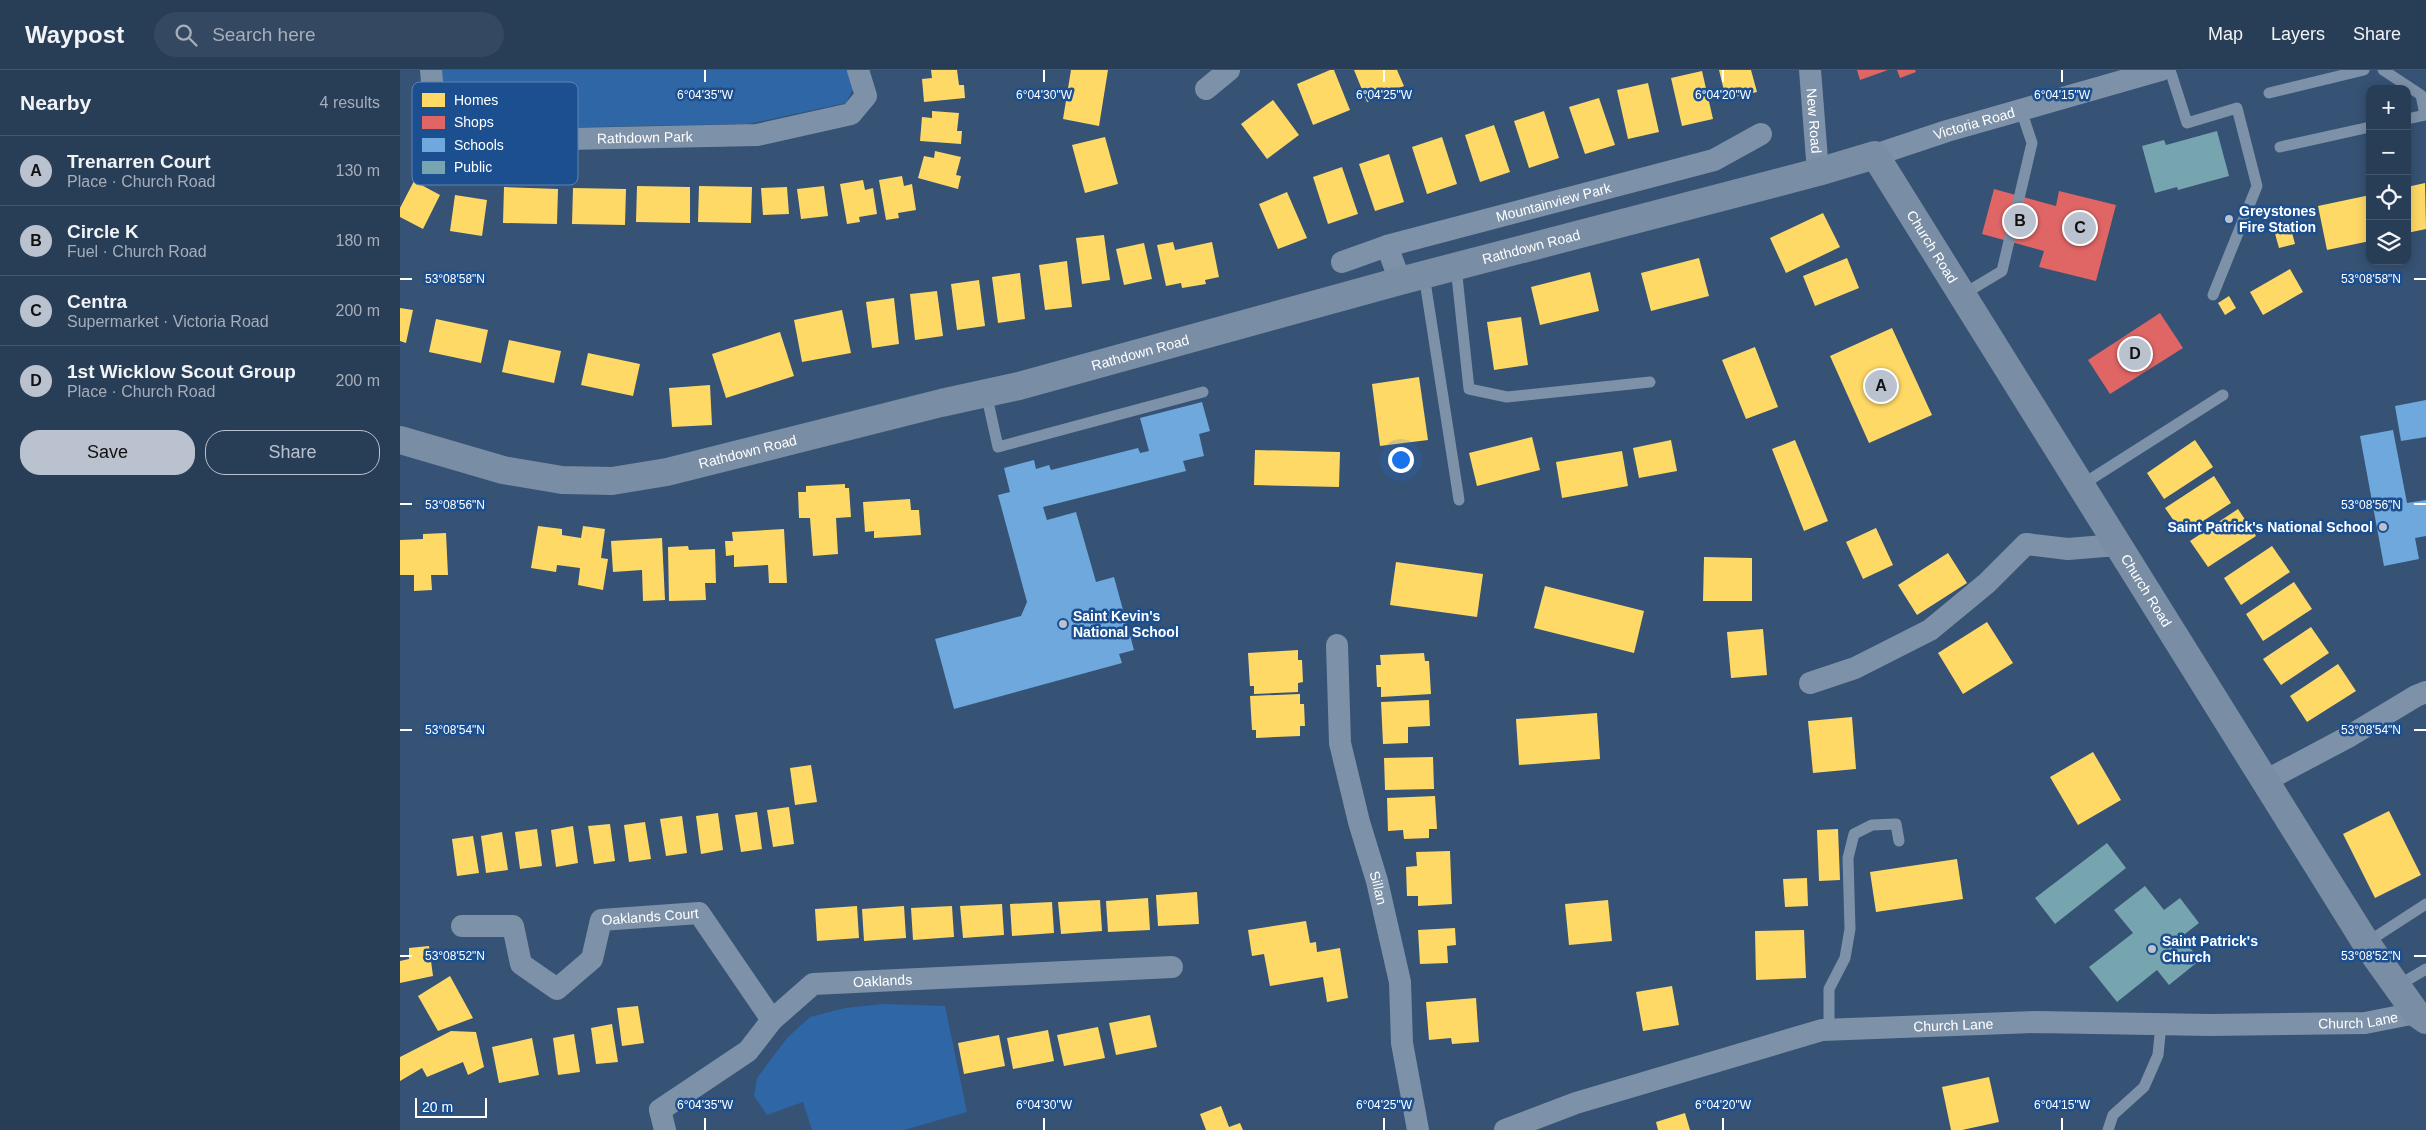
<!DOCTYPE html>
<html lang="en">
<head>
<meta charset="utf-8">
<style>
  :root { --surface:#283e57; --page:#344961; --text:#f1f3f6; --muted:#a5aeba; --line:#44576d; --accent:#b9c2ce }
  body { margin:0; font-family:Arial,sans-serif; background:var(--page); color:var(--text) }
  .controls { position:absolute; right:15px; top:15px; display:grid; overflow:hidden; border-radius:10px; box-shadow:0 2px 12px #0003 }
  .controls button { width:45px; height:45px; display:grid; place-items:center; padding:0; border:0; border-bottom:1px solid var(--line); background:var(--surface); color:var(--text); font:25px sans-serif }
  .scale { position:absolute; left:15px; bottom:12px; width:72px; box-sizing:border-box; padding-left:5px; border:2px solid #fff; border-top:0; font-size:14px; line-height:18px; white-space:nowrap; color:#fff; -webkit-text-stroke:4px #1b4f8f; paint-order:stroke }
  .you { position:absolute; left:1000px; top:389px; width:18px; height:18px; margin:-12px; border:4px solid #fff; border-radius:50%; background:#1a73e8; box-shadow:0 0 0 8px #1a73e833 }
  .badge { display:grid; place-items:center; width:32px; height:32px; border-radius:50%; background:var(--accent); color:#111; font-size:16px; font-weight:700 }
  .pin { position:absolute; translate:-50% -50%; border:2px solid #fff; box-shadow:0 1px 5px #0006 }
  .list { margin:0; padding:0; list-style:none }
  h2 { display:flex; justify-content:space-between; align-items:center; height:65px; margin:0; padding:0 20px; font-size:21px }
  h2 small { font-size:16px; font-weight:400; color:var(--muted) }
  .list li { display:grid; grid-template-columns:32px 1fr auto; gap:15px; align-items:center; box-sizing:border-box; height:70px; padding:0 20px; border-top:1px solid var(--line) }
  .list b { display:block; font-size:19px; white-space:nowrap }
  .list p { margin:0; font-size:16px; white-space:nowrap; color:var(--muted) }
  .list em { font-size:16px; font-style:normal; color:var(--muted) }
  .actions { display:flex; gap:10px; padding:15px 20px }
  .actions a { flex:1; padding:11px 0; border:1px solid var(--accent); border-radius:20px; text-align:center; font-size:18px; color:var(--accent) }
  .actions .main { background:var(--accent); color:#111 }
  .icon { flex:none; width:28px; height:28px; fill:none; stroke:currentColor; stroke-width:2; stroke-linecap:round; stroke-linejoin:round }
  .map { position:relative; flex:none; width:2026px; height:1060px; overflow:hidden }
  header { display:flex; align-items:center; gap:30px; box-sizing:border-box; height:70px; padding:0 25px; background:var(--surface); border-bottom:1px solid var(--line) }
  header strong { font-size:24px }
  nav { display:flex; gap:28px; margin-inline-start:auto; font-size:18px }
  .search { width:350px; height:45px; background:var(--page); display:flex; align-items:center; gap:12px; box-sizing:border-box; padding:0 18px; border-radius:28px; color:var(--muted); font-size:19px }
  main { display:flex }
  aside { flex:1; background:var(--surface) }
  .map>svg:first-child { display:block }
  .green { fill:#2f66a5 }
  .homes { fill:#ffd966 }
  .shops { fill:#e06666 }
  .schools { fill:#6fa8dc }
  .public { fill:#76a5af }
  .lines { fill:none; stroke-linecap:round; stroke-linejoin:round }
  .service { stroke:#7d92a8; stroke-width:11 }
  .minor { stroke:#7d92a8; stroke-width:22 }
  .secondary { stroke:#798da4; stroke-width:28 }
  .ticks { fill:none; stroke:#fff; stroke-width:2 }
  .poi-dot { fill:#b9c2ce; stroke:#1b4f8f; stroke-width:2 }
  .labels { text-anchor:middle; stroke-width:5; stroke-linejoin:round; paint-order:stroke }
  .street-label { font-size:14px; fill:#fff; stroke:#1b4f8f }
  .poi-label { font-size:14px; font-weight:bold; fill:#fff; stroke:#1b4f8f; text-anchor:start }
  .key { fill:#1b4f8f; stroke:#5f84b1; stroke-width:1 }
  .key-label { font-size:14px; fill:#fff }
  .ticks-label { font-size:12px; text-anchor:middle; fill:#fff; stroke:#1b4f8f; stroke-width:5; stroke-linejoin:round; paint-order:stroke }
</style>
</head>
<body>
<header>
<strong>Waypost</strong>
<div class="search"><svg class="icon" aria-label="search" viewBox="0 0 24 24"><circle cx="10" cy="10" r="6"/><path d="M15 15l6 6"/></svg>Search here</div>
<nav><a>Map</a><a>Layers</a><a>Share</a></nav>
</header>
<main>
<aside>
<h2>Nearby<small>4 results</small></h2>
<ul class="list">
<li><span class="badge">A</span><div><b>Trenarren Court</b><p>Place · Church Road</p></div><em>130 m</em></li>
<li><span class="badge">B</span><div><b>Circle K</b><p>Fuel · Church Road</p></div><em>180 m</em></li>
<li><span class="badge">C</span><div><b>Centra</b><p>Supermarket · Victoria Road</p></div><em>200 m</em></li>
<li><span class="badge">D</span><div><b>1st Wicklow Scout Group</b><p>Place · Church Road</p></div><em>200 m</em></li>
</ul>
<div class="actions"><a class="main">Save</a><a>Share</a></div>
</aside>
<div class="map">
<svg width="2026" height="1060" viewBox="0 0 2026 1060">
  <rect width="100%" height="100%" fill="#365274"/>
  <g class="green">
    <path d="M42,0h407l6,15 -9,18 -98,21 -271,5 -25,-10 -12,-29z"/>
    <path d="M483,934l62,2 22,106 -63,18h-92l-9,-28 -36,13 -13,-19 3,-18 30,-40 23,-21 35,-9z"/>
  </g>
  <g class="homes">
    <path d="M531,0h26l2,15h5l1,13 -41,4 -2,-23 10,-1z"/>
    <path d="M671,0h37l-9,56 -36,-7z"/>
    <path d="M930,0h4l16,40 -37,15 -16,-41z"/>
    <path d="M954,0h43l7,16 -37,16z"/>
    <path d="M1319,0h32l6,22 -31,7z"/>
    <path d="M1302,1l11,48 -31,7 -11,-48z"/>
    <path d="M1248,13l11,49 -31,7 -11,-49z"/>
    <path d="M1199,28l16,47 -30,9 -16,-47z"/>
    <path d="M873,30l26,35 -32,24 -26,-35z"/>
    <path d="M532,41l27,2 -2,18h5l-1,13 -41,-3 2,-24 10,1z"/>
    <path d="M1144,41l15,47 -30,10 -15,-47z"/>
    <path d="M1094,55l16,47 -30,10 -15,-47z"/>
    <path d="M705,67l13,47 -33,9 -13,-48z"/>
    <path d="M1042,67l15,47 -30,10 -15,-47z"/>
    <path d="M535,81l26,6 -5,18 5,1 -3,13 -40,-11 6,-22 10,2z"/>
    <path d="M989,84l15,48 -29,9 -16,-47z"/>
    <path d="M942,97l16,47 -30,10 -15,-47z"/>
    <path d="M502,106l2,10 8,-2 4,26 -18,3 1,5 -13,2 -7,-40z"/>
    <path d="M463,110l2,10 8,-2 4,26 -18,3 1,5 -13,2 -7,-40z"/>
    <path d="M14,111l26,14 -17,34 -23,-12v-9z"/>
    <path d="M2025,113l1,46 -19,4v-46z"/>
    <path d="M237,116l53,1v36l-54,-1z"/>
    <path d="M299,116l53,1 -1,36 -53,-1z"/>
    <path d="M424,116l4,30 -27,3 -4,-30z"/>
    <path d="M104,117l54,2 -1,35 -54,-1z"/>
    <path d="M387,117l2,27 -26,1 -2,-27z"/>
    <path d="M173,118l53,1 -1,36 -53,-1z"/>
    <path d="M887,122l20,46 -29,11 -19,-45z"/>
    <path d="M55,125l32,5 -5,36 -32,-5z"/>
    <path d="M1970,125v46l-43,9 -9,-44z"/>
    <path d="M1423,143l17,34 -54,26 -16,-35z"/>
    <path d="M1890,155l5,19 -16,4 -5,-18z"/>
    <path d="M704,165l6,45 -28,4 -6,-46z"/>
    <path d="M773,172l2,8 37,-8 7,35 -14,3 1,4 -24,4 -1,-5 -15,3 -9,-41z"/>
    <path d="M744,173l8,36 -28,6 -8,-36z"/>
    <path d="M1299,188l10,38 -58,15 -10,-38z"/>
    <path d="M1447,188l12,30 -44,18 -12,-30z"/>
    <path d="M667,191l5,46 -27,3 -6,-45z"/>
    <path d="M1890,199l13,23 -40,23 -13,-23z"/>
    <path d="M1190,202l9,39 -59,14 -9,-38z"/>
    <path d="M620,203l5,46 -27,4 -6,-46z"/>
    <path d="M579,210l6,46 -28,4 -6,-46z"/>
    <path d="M537,221l6,45 -28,4 -5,-46z"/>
    <path d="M1829,226l7,12 -11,7 -7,-12z"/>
    <path d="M494,228l5,46 -27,4 -6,-46z"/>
    <path d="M0,238l13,2 -7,33 -6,-2z"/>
    <path d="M442,240l9,43 -49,9 -8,-42z"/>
    <path d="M1121,247l7,48 -34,5 -7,-48z"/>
    <path d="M36,249l52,11 -7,33 -52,-11z"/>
    <path d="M1492,258l40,87 -63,28 -39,-87z"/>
    <path d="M380,262l14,44 -68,22 -14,-44z"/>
    <path d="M109,270l52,11 -7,32 -52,-11z"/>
    <path d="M1355,277l23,60 -32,12 -24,-59z"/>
    <path d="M188,283l52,11 -7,32 -52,-11z"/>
    <path d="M1019,307l9,63 -48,6 -8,-62z"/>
    <path d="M310,315l2,40 -40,2 -3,-39z"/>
    <path d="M1132,367l8,33 -63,16 -8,-33z"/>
    <path d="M1271,370l6,31 -38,7 -6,-30z"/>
    <path d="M1395,370l33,81 -24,10 -32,-82z"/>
    <path d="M1795,370l18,27 -49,32 -17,-26z"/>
    <path d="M855,380l85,2 -1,35 -85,-2z"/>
    <path d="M1222,381l6,35 -66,12 -6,-36z"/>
    <path d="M1814,406l17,27 -48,31 -18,-26z"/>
    <path d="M445,414v4h4l2,29 -15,1 2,36 -25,2 -3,-38h-11l-1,-26h8v-6z"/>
    <path d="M510,429l1,11h8l2,25 -47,3v-7l-9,1 -2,-30z"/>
    <path d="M1838,439l18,27 -48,31 -18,-26z"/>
    <path d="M138,456l24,3v6l19,3 2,-12 22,3 -4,29 7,1 -5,31 -25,-5 2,-17 -23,-3 -1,7 -25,-4z"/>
    <path d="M1476,458l17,37 -30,14 -17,-37z"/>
    <path d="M384,459l3,54h-18l-1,-18 -34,2v-12l-8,1 -1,-15h8l-1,-9z"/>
    <path d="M46,463l2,42h-17l1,15 -18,1v-16h-14v-35l23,-1v-5z"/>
    <path d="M262,468l3,62 -22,1 -1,-31 -29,2 -2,-31z"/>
    <path d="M288,476l1,4 26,-1 1,34h-11l1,17 -37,1 -1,-54z"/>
    <path d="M1872,476l18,26 -49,33 -17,-27z"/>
    <path d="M1548,483l19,30 -50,32 -19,-30z"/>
    <path d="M1304,487l48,1v43h-49z"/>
    <path d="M996,492l87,12 -6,43 -87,-12z"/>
    <path d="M1894,512l18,27 -49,32 -17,-27z"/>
    <path d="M1145,516l99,25 -10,42 -100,-25z"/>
    <path d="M1587,552l26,41 -50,31 -25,-41z"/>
    <path d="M1911,557l18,26 -48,32 -18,-26z"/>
    <path d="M1363,559l4,46 -36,3 -4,-46z"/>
    <path d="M898,580v10h4l1,22 -5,1v9l-44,2v-8h-4l-2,-33z"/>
    <path d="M1024,583l1,8h4l2,33 -50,3v-10h-4l-1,-22h5l-1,-10z"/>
    <path d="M1938,594l18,27 -49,31 -17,-26z"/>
    <path d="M900,624v10h4l1,22h-5v10l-44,2v-8h-4l-2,-34z"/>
    <path d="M1029,630l1,26 -22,1v16l-25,1 -2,-42z"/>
    <path d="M1197,643l3,46 -81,6 -3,-46z"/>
    <path d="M1452,647l4,52 -43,4 -5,-52z"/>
    <path d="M1693,682l28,48 -43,25 -28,-48z"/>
    <path d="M1033,687l1,32 -49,1 -1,-32z"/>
    <path d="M411,695l6,37 -22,3 -5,-37z"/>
    <path d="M1035,726l2,33h-8v9l-25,1 -1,-9 -15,1 -1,-33z"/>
    <path d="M389,737l5,37 -21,3 -6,-37z"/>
    <path d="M1989,741l32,64 -46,23 -32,-64z"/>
    <path d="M357,742l5,37 -21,3 -6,-37z"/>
    <path d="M318,743l5,37 -22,4 -5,-38z"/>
    <path d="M282,746l5,37 -21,3 -6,-37z"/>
    <path d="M245,752l6,37 -22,3 -5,-37z"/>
    <path d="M210,754l5,37 -21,3 -6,-38z"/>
    <path d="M173,756l5,37 -22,4 -5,-37z"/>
    <path d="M137,759l5,37 -22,3 -5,-37z"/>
    <path d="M1438,759l2,51 -21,1 -2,-51z"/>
    <path d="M102,762l6,38 -22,3 -5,-37z"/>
    <path d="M73,766l6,37 -22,3 -5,-37z"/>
    <path d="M1050,781l2,53 -34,2v-10h-11l-1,-29 11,-1 -1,-14z"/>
    <path d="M1557,789l6,40 -87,13 -6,-40z"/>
    <path d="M1407,808l1,28 -23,1 -2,-28z"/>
    <path d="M797,822l2,32 -41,2 -2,-31z"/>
    <path d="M748,828l2,32 -42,2 -2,-31z"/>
    <path d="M700,830l2,31 -41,3 -3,-32z"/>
    <path d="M1208,830l4,41 -43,4 -4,-41z"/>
    <path d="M652,832l2,31 -42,3 -2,-32z"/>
    <path d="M602,834l2,31 -41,3 -3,-32z"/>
    <path d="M457,836l2,32 -42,3 -2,-32z"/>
    <path d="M504,836l2,32 -42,3 -2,-32z"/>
    <path d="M552,836l2,31 -41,3 -2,-32z"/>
    <path d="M906,851l4,22 6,-1 1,10 23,-4 8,50 -21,4 -4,-25 -53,9 -6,-32 -12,2 -4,-26z"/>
    <path d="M1055,858l1,17 -9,1 1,17 -28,1 -2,-34z"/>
    <path d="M1404,860l2,48 -50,2 -1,-49z"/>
    <path d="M29,876l4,30 -33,7v-22l9,-2v-11z"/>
    <path d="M50,906l23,42 -35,13 -20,-35z"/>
    <path d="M1272,916l7,39 -36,6 -7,-39z"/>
    <path d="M1076,928l3,44 -27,2 -1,-6 -22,2 -3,-38z"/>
    <path d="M238,936l6,37 -22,3 -5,-38z"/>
    <path d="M750,945l7,32 -41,8 -7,-32z"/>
    <path d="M212,954l6,38 -22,2 -5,-36z"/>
    <path d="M698,957l7,31 -41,8 -7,-31z"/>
    <path d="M648,960l6,31 -41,8 -6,-31z"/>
    <path d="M51,961l25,1 8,35 -16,8 -5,-13 -36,15 -5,-9 -22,13v-24z"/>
    <path d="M174,964l6,38 -22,3 -5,-37z"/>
    <path d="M599,965l6,31 -41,8 -6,-31z"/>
    <path d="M132,968l7,37 -40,8 -7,-36z"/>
    <path d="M1589,1007l10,45 -37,8h-11l-9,-43z"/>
    <path d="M821,1036l8,21 11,-4 3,7h-37l-6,-16z"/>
    <path d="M1285,1043l5,17h-32l-2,-8z"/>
  </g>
  <g class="shops">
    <path d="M1457,0h31l-28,10z"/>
    <path d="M1497,0h18l1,2 -16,6z"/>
    <path d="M1594,119l62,17 3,-15 57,14 -20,76 -57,-14 5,-16 -62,-17z"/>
    <path d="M1760,243l23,35 -73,46 -22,-34z"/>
  </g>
  <g class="schools">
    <path d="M2026,330v37l-25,4 -6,-35z"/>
    <path d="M802,332l8,29 -11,3 5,22 -21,5 3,10 -143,36 4,13 29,-8 20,70 18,-5 20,73 -15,4 3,9 -168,46 -19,-70 86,-23 6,-14 -29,-107 12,-3 -6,-24 30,-8 2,9 13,-4 2,5 87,-22 2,5 9,-2 -9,-33z"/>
    <path d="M1993,360l14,73 19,-3v36l-11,2 4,21 -35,7 -24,-130z"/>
  </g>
  <g class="public">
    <path d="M1817,61l12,45 -51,14 -1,-3 -22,6 -13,-47 22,-6 2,5z"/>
    <path d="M1707,773l19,25 -71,56 -20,-26z"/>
    <path d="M1745,816l19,24 16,-12 19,25 -18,14 19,23 -31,25 -12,-15 -40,32 -28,-35 44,-34 -19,-23z"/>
  </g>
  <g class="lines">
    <g class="service">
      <path d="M1770,0l17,53 50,-15 20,78 -44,109"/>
      <path d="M1983,0l38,25 4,20 -18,4"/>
      <path d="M1869,23l95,-23"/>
      <path d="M1880,77l90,-20"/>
      <path d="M1056,197l13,122 38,8 143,-15"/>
      <path d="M1024,205l35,225"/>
      <path d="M1562,225l40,-24 30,-128 -11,-33"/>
      <path d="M586,323l12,54 205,-55"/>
      <path d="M1680,416l143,-91"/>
      <path d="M1966,873l60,-39"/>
      <path d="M1997,916l29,-17"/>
      <path d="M1429,960v-41l16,-31 5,-29 -2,-71 6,-24 18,-9 24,-1 3,17"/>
      <path d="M1708,1060l5,-15 31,-28 14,-32 3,-31"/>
    </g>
    <g class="minor">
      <path id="s1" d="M31,0l2,23 20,38 22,10 282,-6 94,-21 15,-18 -8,-26"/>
      <path id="s2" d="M1410,0l8,102"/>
      <path d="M806,19l23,-19"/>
      <path id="s3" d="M1475,85l72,-24 214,-61"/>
      <path d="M987,176l13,35"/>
      <path id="s4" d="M942,192l45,-16 327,-86 47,-26"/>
      <path id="s5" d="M937,575l3,98 19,79 18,59 23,101 2,61 16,87"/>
      <path d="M1410,613l45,-15 75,-38 57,-47 39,-39 42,5 49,-4"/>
      <path d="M1865,711l83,-44 68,-41 10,-4"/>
      <path id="s6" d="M62,856h51l8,38 36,25 35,-30 9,-39 98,-7 73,107"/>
      <path id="s7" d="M265,1060l-5,-20 88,-59 24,-31 41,-36 359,-17"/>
      <path id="s8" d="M1105,1060l71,-27 246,-73 215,-8 172,3 156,-2 51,-10"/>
    </g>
    <path class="secondary" id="s9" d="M0,370l103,30 59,10 50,1 55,-9 274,-69 78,-17 381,-105 418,-109 57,-17 491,788 50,70 10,7"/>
  </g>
  <path class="ticks" d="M305,0v12M644,0v12M984,0v12M1323,0v12M1662,0v12M0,209h12M2014,209h12M0,434h12M2014,434h12M0,660h12M2014,660h12M0,886h12M2014,886h12M305,1048v12M644,1048v12M984,1048v12M1323,1048v12M1662,1048v12"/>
  <g class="poi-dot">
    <circle cx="1829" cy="149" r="5"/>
    <circle cx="1983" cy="457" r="5"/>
    <circle cx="663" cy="554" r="5"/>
    <circle cx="1752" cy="879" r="5"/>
  </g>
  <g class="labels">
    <g class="street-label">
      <text dy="5" stroke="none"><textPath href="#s2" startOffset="51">New Road</textPath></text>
      <text dy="5" stroke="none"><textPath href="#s3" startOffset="104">Victoria Road</textPath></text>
      <text dy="5" stroke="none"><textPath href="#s1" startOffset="260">Rathdown Park</textPath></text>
      <text dy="5" stroke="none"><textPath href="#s4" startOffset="220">Mountainview Park</textPath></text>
      <text dy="5" stroke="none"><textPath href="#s9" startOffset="1166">Rathdown Road</textPath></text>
      <text dy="5" stroke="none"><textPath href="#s9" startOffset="1630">Church Road</textPath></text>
      <text dy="5" stroke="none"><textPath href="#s9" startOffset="761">Rathdown Road</textPath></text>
      <text dy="5" stroke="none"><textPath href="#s9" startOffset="356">Rathdown Road</textPath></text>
      <text dy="5" stroke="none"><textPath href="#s9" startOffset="2035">Church Road</textPath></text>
      <text dy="5" stroke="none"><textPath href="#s5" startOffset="248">Sillan</textPath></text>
      <text dy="5" stroke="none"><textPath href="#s6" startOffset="269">Oaklands Court</textPath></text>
      <text dy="5" stroke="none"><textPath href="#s7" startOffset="290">Oaklands</textPath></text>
      <text dy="5" stroke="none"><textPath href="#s8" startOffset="869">Church Lane</textPath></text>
      <text dy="5" stroke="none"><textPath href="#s8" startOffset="464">Church Lane</textPath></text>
    </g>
    <g class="poi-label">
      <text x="1839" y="146">Greystones<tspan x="1839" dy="16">Fire Station</tspan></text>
      <text x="1973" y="462" text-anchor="end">Saint Patrick's National School</text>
      <text x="673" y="551">Saint Kevin's<tspan x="673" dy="16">National School</tspan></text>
      <text x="1762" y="876">Saint Patrick's<tspan x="1762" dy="16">Church</tspan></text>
    </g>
  </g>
  <rect x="12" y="12" width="166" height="103" rx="8" class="key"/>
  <rect x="22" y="23" width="23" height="14" fill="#ffd966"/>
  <rect x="22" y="46" width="23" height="13" fill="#e06666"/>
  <rect x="22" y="68" width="23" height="14" fill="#6fa8dc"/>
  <rect x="22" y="91" width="23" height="13" fill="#76a5af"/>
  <g class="key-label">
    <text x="54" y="35">Homes</text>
    <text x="54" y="57">Shops</text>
    <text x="54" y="80">Schools</text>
    <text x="54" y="102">Public</text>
  </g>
  <g class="ticks-label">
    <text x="305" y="29">6°04'35"W</text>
    <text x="644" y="29">6°04'30"W</text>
    <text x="984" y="29">6°04'25"W</text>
    <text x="1323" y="29">6°04'20"W</text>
    <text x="1662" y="29">6°04'15"W</text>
    <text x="55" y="213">53°08'58"N</text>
    <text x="1971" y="213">53°08'58"N</text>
    <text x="55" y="439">53°08'56"N</text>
    <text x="1971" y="439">53°08'56"N</text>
    <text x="55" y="664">53°08'54"N</text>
    <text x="1971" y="664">53°08'54"N</text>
    <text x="55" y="890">53°08'52"N</text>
    <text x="1971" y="890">53°08'52"N</text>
    <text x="305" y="1039">6°04'35"W</text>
    <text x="644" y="1039">6°04'30"W</text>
    <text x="984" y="1039">6°04'25"W</text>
    <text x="1323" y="1039">6°04'20"W</text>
    <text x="1662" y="1039">6°04'15"W</text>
  </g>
</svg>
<div class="controls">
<button>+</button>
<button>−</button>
<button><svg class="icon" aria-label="locate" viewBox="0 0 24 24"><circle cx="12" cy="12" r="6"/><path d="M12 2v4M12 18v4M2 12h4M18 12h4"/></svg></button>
<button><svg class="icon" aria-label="layers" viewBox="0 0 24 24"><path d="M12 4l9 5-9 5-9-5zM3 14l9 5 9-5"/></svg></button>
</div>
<div class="scale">20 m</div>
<div class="you"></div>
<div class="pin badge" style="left:1481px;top:316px">A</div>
<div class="pin badge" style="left:1620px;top:151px">B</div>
<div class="pin badge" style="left:1680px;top:158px">C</div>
<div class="pin badge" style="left:1735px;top:284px">D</div>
</div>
</main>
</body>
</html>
